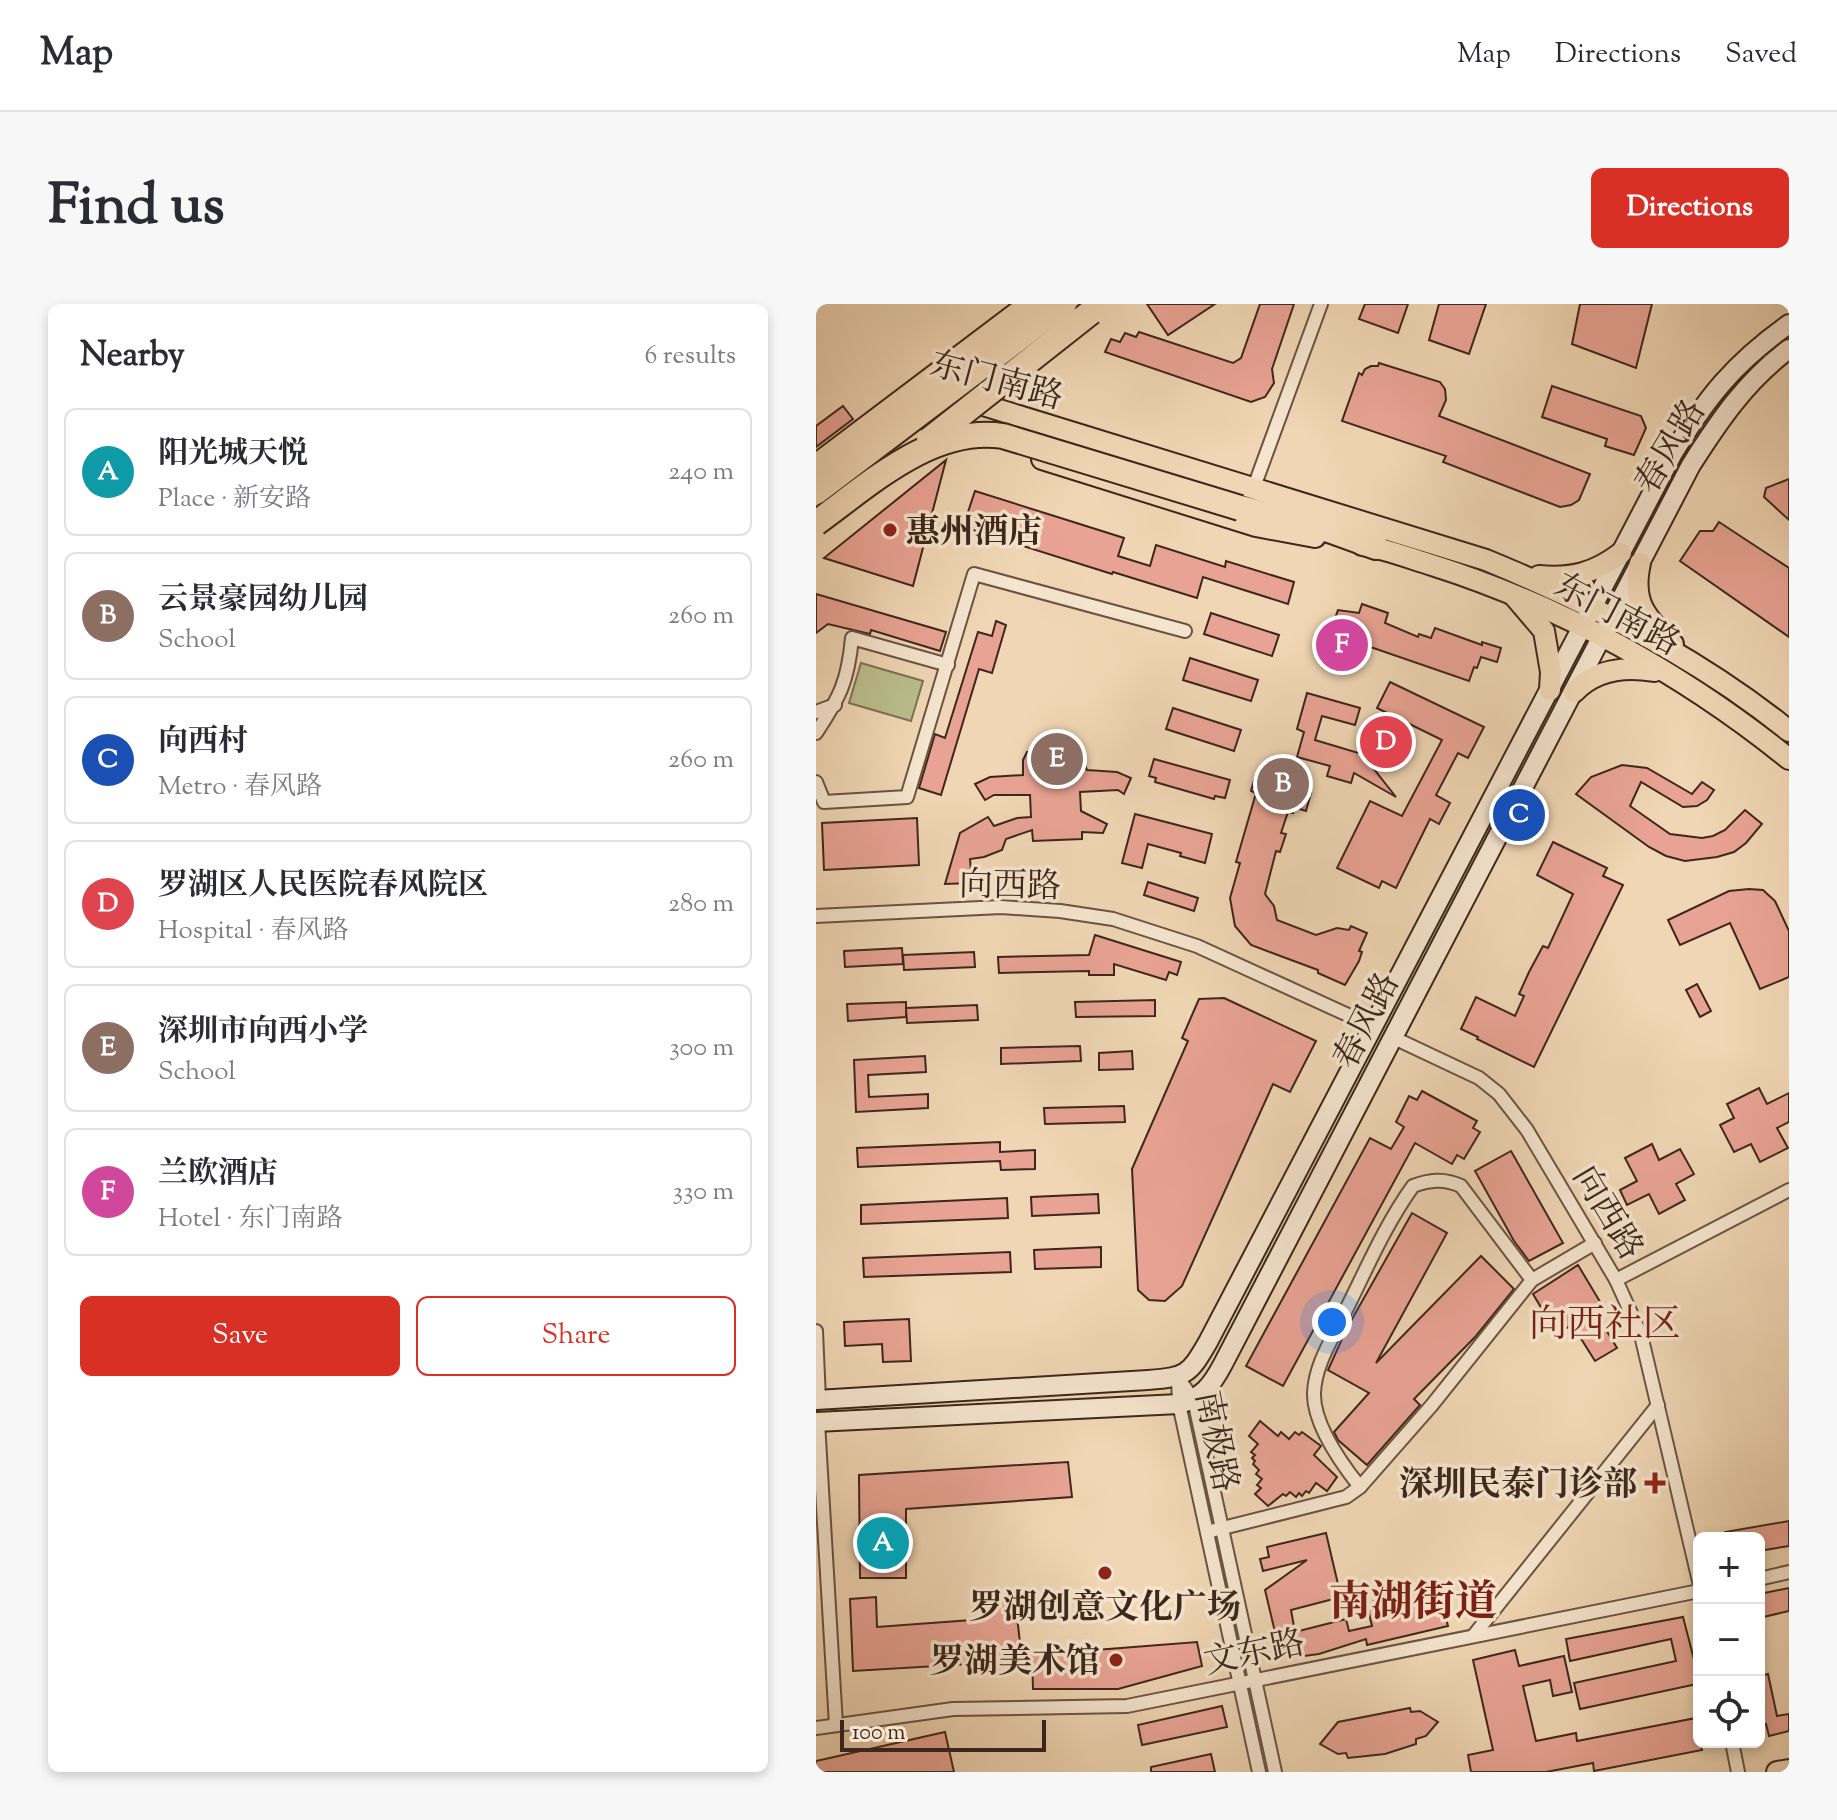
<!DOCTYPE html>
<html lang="en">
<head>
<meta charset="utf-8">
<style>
  :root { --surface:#fff; --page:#f7f7f7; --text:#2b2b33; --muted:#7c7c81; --line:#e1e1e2; --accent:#d93025 }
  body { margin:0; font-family:"Sorts Mill Goudy","Noto Serif SC",serif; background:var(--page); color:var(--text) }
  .controls { position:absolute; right:24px; bottom:24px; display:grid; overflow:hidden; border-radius:12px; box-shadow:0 4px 12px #0003 }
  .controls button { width:72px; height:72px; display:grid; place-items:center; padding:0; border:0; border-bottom:2px solid var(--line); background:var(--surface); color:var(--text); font:40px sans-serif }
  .scale { position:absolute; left:24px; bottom:20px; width:206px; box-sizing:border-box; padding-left:8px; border:4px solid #3d271c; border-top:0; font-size:22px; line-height:28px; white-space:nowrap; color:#3d271c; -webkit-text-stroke:6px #f5e4ce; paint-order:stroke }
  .you { position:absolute; left:516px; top:1018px; width:28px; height:28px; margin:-20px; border:6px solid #fff; border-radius:50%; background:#1a73e8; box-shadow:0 0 0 12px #1a73e833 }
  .badge { display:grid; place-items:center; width:52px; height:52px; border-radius:50%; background:var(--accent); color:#fff; font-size:26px; font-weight:700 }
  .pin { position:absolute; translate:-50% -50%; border:4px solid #fff; box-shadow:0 2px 8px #0006 }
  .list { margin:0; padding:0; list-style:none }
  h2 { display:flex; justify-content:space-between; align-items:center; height:104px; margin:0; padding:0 32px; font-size:34px }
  h2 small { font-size:26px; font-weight:400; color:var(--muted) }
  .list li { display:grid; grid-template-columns:52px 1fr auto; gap:24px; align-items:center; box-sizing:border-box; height:128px; margin:0 16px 16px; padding:0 16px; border:2px solid var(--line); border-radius:12px }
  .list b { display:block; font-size:30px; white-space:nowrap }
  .list p { margin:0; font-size:26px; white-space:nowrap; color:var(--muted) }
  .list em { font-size:26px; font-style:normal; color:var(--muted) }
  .actions { display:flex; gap:16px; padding:24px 32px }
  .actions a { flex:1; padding:18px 0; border:2px solid var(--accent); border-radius:12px; text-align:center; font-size:28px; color:var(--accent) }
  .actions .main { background:var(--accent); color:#fff }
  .icon { flex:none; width:44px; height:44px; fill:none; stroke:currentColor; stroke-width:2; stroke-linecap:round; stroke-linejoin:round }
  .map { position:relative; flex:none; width:973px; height:1468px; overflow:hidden; border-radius:12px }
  header { display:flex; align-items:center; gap:48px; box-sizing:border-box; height:112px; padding:0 40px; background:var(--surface); border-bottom:2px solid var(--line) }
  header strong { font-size:38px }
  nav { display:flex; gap:44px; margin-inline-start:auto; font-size:28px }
  .intro { display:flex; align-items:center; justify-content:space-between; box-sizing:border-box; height:192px; padding:0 48px }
  h1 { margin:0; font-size:56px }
  .button { padding:20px 36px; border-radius:12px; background:var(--accent); color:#fff; font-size:28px; font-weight:700 }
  main { display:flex; gap:48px; padding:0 48px }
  aside { flex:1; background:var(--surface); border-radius:12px; box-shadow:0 4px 12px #0003 }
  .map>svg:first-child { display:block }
  .green { fill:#bbbd8c; stroke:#7c7254; stroke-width:2 }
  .building { fill:#e9a394; stroke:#3d271c; stroke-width:2 }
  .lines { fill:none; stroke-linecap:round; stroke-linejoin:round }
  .street-casing { stroke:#6a5342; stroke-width:16 }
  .secondary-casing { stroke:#3d271c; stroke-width:22 }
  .primary-casing { stroke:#3d271c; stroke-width:24 }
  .highway-casing { stroke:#3d271c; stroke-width:28 }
  .street { stroke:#f5e4ce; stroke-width:12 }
  .secondary { stroke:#f5e4ce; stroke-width:18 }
  .primary { stroke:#f0d6b4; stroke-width:20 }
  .highway { stroke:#f0d6b4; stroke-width:24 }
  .highway-bridge-casing { stroke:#3d271c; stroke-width:28; stroke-linecap:butt }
  .highway-bridge { stroke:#f0d6b4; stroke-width:24 }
  .poi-dot { fill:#8f2418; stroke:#f5e4ce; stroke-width:3 }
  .labels { text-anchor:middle; stroke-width:7; stroke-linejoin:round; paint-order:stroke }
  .street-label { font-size:34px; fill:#3d271c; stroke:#f5e4ce }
  .poi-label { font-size:34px; font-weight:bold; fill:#3d271c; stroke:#f5e4ce; text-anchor:end }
  .quarter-label { font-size:38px; fill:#7a1f14; stroke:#f5e4ce }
  .district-label { font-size:42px; font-weight:bold; fill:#7a1f14; stroke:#f5e4ce }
</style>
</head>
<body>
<header>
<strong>Map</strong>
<nav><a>Map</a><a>Directions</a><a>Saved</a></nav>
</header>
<div class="intro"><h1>Find us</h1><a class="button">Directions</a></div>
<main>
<aside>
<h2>Nearby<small>6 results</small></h2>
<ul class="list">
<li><span class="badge" style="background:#0f9aa8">A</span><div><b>阳光城天悦</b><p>Place · 新安路</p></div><em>240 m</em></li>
<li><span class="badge" style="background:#8d6e63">B</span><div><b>云景豪园幼儿园</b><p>School</p></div><em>260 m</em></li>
<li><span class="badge" style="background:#1a4fb4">C</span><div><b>向西村</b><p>Metro · 春风路</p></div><em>260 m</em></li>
<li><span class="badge" style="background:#e0444e">D</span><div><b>罗湖区人民医院春风院区</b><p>Hospital · 春风路</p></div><em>280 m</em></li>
<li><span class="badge" style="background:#8d6e63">E</span><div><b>深圳市向西小学</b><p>School</p></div><em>300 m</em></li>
<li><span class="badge" style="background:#d1479c">F</span><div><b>兰欧酒店</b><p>Hotel · 东门南路</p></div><em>330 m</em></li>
</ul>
<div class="actions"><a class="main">Save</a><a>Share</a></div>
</aside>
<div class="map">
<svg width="973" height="1468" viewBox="0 0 973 1468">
  <rect width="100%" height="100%" fill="#f0d6b4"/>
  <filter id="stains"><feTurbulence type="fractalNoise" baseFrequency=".0025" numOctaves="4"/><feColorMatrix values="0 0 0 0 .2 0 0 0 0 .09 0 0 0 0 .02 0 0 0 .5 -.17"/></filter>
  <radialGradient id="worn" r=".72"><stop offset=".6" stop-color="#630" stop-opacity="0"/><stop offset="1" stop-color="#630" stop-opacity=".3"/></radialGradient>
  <path class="green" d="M45,359l62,18 -12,40 -62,-18z"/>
  <g class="building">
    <path d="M331,0h68l-47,31z"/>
    <path d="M444,0h34l-22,65 2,14 -9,14 -14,5 -146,-50 6,-13 9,3 5,-9 11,4 3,-5 94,31 8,-5z"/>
    <path d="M549,0h43l-10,29 -39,-14z"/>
    <path d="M623,0h47l-17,50 -40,-14z"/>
    <path d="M764,0h72l-16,64 -64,-24z"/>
    <path d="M563,59l61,19 5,7 1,11 -7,16 151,58 -11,26 -8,5 -11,2 -117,-45 3,-6 -104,-35 17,-48 3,2 3,-6 6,-3h7z"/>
    <path d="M736,82l89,30 5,12 -12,27 -29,-9 2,-7 -65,-22z"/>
    <path d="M27,102l10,13 -37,28v-21z"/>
    <path d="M130,156l-33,126 -89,-28z"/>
    <path d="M973,175v41l-25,-23 2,-9z"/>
    <path d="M159,187l149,47 -6,18 32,10 6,-21 69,22 1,-6 68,21 -6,22 -85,-27 -6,21 -84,-26 -1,2 -149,-47z"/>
    <path d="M903,218l70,46v69l-109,-76 20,-30h13z"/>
    <path d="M0,290l130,38 -6,19 -69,-21 -1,4 -42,-10 -12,9z"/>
    <path d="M546,300l26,9 -3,10 33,14 1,-3 12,4 4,-10 47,17v-3l19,6 -4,14 -16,-5 -4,11 -3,-1 -5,14 -110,-38 -10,26 -29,-9 18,-50 21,3z"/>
    <path d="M395,309l68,22 -7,21 -68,-22z"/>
    <path d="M180,317l10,4 -14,48 -13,-4 -38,126 -22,-7 16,-54 10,4 33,-106 14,4z"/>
    <path d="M374,354l68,22 -7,21 -68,-21z"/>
    <path d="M574,378l94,45 -16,31 -10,-5 -22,42 14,8 -11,21 -9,-5 -34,69 -14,-7 -3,7 -42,-20 33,-67 32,15 40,-76 -65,-32z"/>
    <path d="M491,389l53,15 -5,17 -33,-9 -7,24 47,14 34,43 -42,-24 -3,10 -24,-7 3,-10 -33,-9 7,-25 -7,-3z"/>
    <path d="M357,404l68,22 -7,21 -68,-22z"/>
    <path d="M261,445l10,21 30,2 14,6 -7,16 -6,-4 -38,2 1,19 26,13 -4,9 -21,-1v7l-49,2 -1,-11 -26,9 -4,11 -18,7 -14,2 2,24 -27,1 15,-51 28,-16 6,9 23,-8 14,-1 -1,-22h-36l-9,5 -10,-16 15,-7 33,-2v-15l4,-8z"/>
    <path d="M338,455l76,21 -5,18 -10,-2 -1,3 -59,-17 1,-4 -7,-2z"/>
    <path d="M806,461l25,3 45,26 10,-12 12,8 -7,10 -10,6 -14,1 -42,-25 -11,24 40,28 32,4 11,-2 12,-6 20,-20 17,14 -16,19 -12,9 -17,5 -32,4 -19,-5 -17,-9 -73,-53 15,-17z"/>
    <path d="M440,470l40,12 1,3 14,4 -5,18 -12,-4 -1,6 -5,-1 -7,21 5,1 -6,18 -4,-1 -11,43 9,12 3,14 39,15 21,-7 12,2 2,-4 16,7 -8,18 3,1 -3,9 -14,24 -27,-12v-3l-67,-25 -16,-19 -5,-28 10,-35 -4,-1 20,-69 -5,-2z"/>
    <path d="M319,510l77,20 -7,29 -25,-7 1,-3 -33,-9 -6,24 -20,-5z"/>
    <path d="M101,514l2,47 -95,5 -2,-47z"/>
    <path d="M737,538l54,26 -4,8 20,9 -89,182 -57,-28 1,-2 -17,-8 15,-32 39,19 9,-20 -5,-2 10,-22 14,-26 5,2 25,-54 -36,-19z"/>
    <path d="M332,578l50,16 -4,13 -50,-16z"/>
    <path d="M933,585l14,1 12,11 14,30v46l-29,12 -30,-66 -50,22 -12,-25 61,-29z"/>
    <path d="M279,631l86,27 -4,13 -8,-3 -3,8 -52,-16v11h-25v-4l-90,2 -1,-16 91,-2z"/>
    <path d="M86,644l1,16 -58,3 -1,-16z"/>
    <path d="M158,648l1,15 -71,3 -1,-15z"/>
    <path d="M881,680l14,27 -11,6 -14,-27z"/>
    <path d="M408,694l92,43 -26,51 -17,-8 -91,202 -17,15 -16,-1 -11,-10 -6,-121 56,-128 -6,-3 17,-39z"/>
    <path d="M339,696v16l-79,1 -1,-15z"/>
    <path d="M90,698v15l-58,4 -1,-17z"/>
    <path d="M161,701l1,15 -71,3 -1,-15z"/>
    <path d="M264,742l1,15 -80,3v-16z"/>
    <path d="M316,747l1,18 -34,1v-17z"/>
    <path d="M109,752l1,16 -58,3 1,22 59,-3v14l-72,4 -2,-52z"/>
    <path d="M943,784l8,16 22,-11v29l-12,6 11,20 -28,14 -9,-18 -17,8 -14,-27 14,-7 -7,-14z"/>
    <path d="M606,787l55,30 -4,7 7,4 -16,27 -7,-4 -5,9 -37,-21 -132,243 -37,-20 124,-228 21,11 13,-22 -8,-5 13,-26 8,4z"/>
    <path d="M308,802l1,16 -80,2 -1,-16z"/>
    <path d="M184,838v10l35,-2v19l-34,1 -1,-9 -142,6 -1,-19z"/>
    <path d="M836,840l7,16 21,-11 14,25 -18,10 9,16 -26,14 -10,-20 -22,11 -7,-15 17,-9 -12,-23z"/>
    <path d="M695,847l52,92 -34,18 -15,-20 -39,-70z"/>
    <path d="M282,890l1,19 -67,3 -1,-19z"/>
    <path d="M191,894l1,20 -147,6v-19z"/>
    <path d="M596,909l35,20 -71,130 105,-107 33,33 -38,47 -62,63 6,6 -53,60 -29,-25 -4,-8 35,-39 -41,-23 19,-42z"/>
    <path d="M285,943v20l-66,2 -1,-19z"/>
    <path d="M194,948l1,20 -147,5 -1,-19z"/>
    <path d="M762,961l24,40 -6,3 2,4 -2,1 21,35 -22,13 -22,-35 -10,3 -8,-15 -7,5 -15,-25z"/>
    <path d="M93,1015l2,42 -28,1 -1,-18 -37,2 -1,-24z"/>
    <path d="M444,1117l18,15 3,-4 8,7 6,-7 4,3 3,-3 19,14 -7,9 23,22 -10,14 -11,-8 -7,10 -3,-2 -4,5 -3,-3 -3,4 -6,-5 -4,4 -3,-2 -15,12 -13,-12 6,-6 -4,-3 5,-6 -6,-5 3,-4 -6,-6 2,-3 -3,-3 3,-3 -4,-3 7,-8 -9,-8z"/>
    <path d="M252,1158l4,35 -166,12v69h-46l-1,-103z"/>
    <path d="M973,1217v25l-30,5v-13h-34v-6z"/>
    <path d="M510,1229l15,64 -50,13 4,22 51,-13 3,12 23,-5 -5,-21 8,-1 -1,-3 49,-11 1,3 7,-2 5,20 8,-1 4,16 -81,19 -1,-6 -47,15 -30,4 -3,-11 -7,2 -14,-59 42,-30 -44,11 -3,-12 9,-2 -2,-10z"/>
    <path d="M973,1284v23l-30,7v-24z"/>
    <path d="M198,1285l8,72 -169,10 -3,-72 26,-2 1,30 108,-8 -3,-27z"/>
    <path d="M867,1313l13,50h-2l3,17 -117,25 -6,-26 102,-22 -5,-22 -101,22 -4,-22z"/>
    <path d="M381,1338l5,24 -84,23h-85l-1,-34z"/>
    <path d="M699,1346l4,16 45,-10 8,36 -19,4 -3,-16 -27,6 13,55 40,-8 1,8 119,-23 6,32 -108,21 -1,-8 -47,9h-75l-3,-17 25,-5 -20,-90z"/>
    <path d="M952,1370l9,42 12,-2v17l-20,5 -3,-12 -7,2v-50z"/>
    <path d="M406,1402l5,21 -85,18 -4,-20z"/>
    <path d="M594,1404l1,4 9,-1 18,11 -12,14 -10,3v5l-31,10 -37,4 -2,-5 -8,1 -18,-10 18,-22z"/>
    <path d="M129,1428l9,40h-138v-11z"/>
    <path d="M395,1450l4,18h-64v-5z"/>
  </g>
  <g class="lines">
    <g class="street-casing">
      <g id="street">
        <path d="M438,183l67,-183"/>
        <path d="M0,408l19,-7"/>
        <path d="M0,429c24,-36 32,-52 36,-95l96,27"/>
        <path d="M0,478l8,20 83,-5 67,-223 211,57"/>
        <path d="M0,612l185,-9 59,4 53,8 84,27 175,80"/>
        <path d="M576,733l87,41 20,16 28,36 89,150 25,55 58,246"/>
        <path d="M800,976l173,-90"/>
        <path d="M0,1027l3,69"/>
        <path d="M362,1074l16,22 81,372"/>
        <path d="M362,1074l1,26 80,368"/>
        <path d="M2,1118l18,303"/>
        <path d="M544,1183c-19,-24 -47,-63 -46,-94 1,-29 19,-55 31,-81 21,-42 40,-87 68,-126 16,-6 31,-8 48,0l71,94"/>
        <path d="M391,1228l139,-35 14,-10 72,-82 100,-125 63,-37"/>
        <path d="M943,1275l30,-7"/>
        <path d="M658,1331l184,-230"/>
        <path d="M0,1424l137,-19 174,-3 572,-115"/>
        <path d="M916,1438l6,30"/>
      </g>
    </g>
    <g class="secondary-casing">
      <g id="secondary">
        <path d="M0,1096l332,-20c38,-3 41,-5 60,-38l464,-887c34,-57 62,-92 117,-131"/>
        <path d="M0,1118l363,-18c23,-6 33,-19 44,-40l468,-899c28,-44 55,-84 98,-116"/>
      </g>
    </g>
    <g class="primary-casing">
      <g id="primary">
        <path d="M151,96l519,160c107,44 213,98 303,171"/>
        <path d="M226,155l214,67 59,11"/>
        <path d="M51,168l74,-55"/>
        <path d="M546,241c24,4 47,13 70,20 129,41 252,109 357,194"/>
        <path d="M824,259c-9,40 6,54 33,81"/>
        <path d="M723,272c33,3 56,-3 82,-23"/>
        <path d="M699,293l29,34 7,41 -1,18"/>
        <path d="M758,388c21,-22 51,-26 80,-21"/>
        <path d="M961,1468l12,-2"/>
      </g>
    </g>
    <g class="highway-casing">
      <path id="highway" d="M424,204l89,22 47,17"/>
    </g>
    <use href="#street" class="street"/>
    <use href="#secondary" class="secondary"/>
    <use href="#primary" class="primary"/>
    <use href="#highway" class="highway"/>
    <g class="highway-bridge-casing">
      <g id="highway-bridge">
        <path d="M113,136l162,-128"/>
        <path d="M0,163l216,-163"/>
        <path d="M0,188l248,-188"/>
        <path d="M0,219c53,-38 116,-98 187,-87l237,72"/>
      </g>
    </g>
    <use href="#highway-bridge" class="highway-bridge"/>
  </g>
  <g class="poi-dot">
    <circle cx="74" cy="226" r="8"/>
    <path d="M835 1167h8v8h8v8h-8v8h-8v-8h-8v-8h8z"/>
    <circle cx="289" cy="1269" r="8"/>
    <circle cx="300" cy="1356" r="8"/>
  </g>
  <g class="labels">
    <g class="street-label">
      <text transform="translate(181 75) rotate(15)" y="12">东门南路</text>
      <text transform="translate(853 142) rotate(-59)" y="12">春风路</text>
      <text transform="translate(802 309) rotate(28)" y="12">东门南路</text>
      <text transform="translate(194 580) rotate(1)" y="12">向西路</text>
      <text transform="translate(549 716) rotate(-63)" y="12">春风路</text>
      <text transform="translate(793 908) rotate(59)" y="12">向西路</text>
      <text transform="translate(402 1137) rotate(79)" y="12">南极路</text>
      <text transform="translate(438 1347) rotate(-12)" y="12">文东路</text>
    </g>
    <g class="poi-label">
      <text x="90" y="238" text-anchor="start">惠州酒店</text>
      <text x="821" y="1191">深圳民泰门诊部</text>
      <text x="289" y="1314" text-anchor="middle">罗湖创意文化广场</text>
      <text x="284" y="1368">罗湖美术馆</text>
    </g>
    <g class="quarter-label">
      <text x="789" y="1032">向西社区</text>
    </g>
    <g class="district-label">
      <text x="597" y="1311">南湖街道</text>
    </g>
  </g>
  <rect width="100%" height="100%" filter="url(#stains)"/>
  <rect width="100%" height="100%" fill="url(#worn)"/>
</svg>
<div class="controls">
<button>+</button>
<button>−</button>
<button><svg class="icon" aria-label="locate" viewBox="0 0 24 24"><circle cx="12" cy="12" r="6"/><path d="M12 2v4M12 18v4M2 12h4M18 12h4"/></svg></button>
</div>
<div class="scale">100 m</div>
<div class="you"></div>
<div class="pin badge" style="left:67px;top:1239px;background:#0f9aa8">A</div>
<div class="pin badge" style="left:467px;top:480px;background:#8d6e63">B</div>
<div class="pin badge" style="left:703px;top:511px;background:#1a4fb4">C</div>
<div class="pin badge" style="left:570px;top:438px;background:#e0444e">D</div>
<div class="pin badge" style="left:241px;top:455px;background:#8d6e63">E</div>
<div class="pin badge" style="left:526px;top:341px;background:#d1479c">F</div>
</div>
</main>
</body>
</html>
